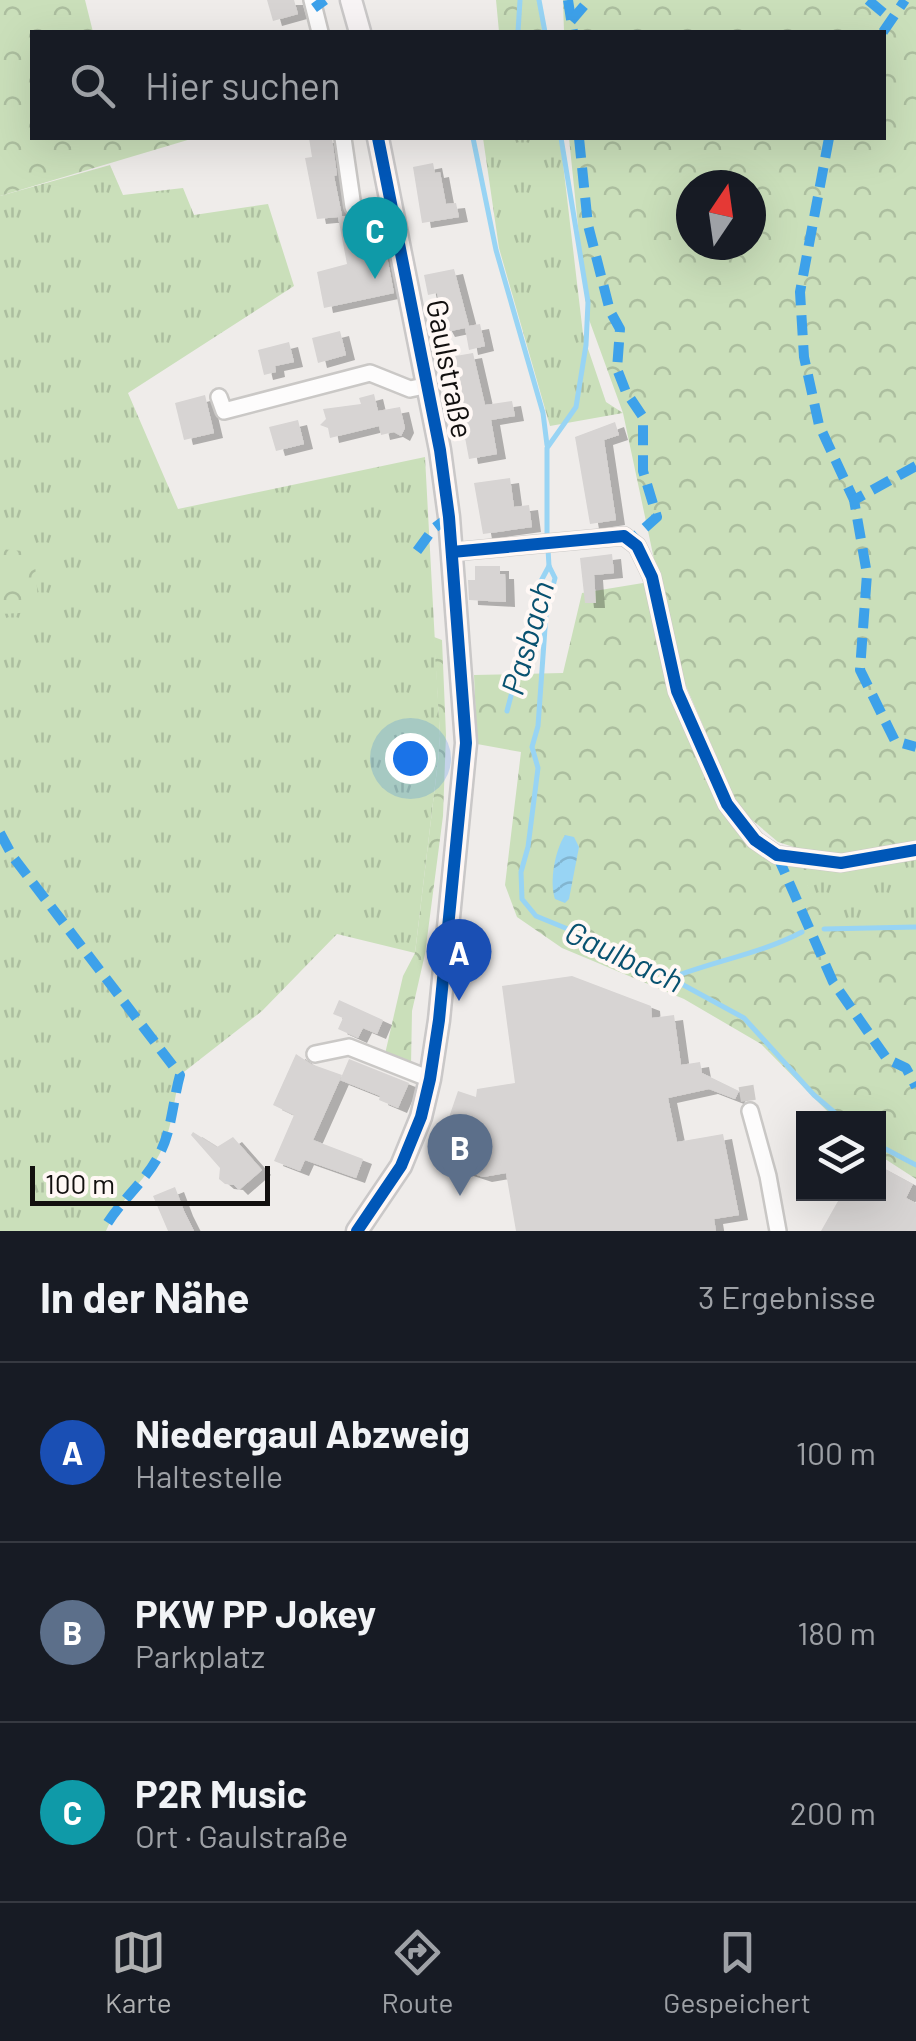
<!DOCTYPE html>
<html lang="de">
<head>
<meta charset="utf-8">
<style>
  :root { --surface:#171b24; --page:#20242c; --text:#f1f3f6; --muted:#9ea1a6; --line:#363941; --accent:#afb0b1 }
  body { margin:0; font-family:Barlow,sans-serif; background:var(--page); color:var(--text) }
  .controls { position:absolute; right:30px; bottom:30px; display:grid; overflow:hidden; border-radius:0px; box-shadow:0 10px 40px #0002 }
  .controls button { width:90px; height:90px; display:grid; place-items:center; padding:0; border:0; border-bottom:2px solid var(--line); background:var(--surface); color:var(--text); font:50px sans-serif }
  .compass { position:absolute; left:676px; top:170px; width:90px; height:90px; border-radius:50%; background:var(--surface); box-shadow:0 10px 40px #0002; rotate:13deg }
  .scale { position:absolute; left:30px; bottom:25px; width:240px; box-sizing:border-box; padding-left:10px; border:5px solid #12100f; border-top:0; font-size:28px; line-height:35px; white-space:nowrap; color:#12100f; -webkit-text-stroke:8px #fff8f5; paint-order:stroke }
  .you { position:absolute; left:410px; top:758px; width:35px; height:35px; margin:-25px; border:8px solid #fff; border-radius:50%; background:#1a73e8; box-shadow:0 0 0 15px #1a73e833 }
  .badge { display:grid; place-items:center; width:65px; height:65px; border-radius:50%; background:var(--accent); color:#fff; font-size:32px; font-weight:700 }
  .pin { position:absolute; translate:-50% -82px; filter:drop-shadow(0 2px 5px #0008) }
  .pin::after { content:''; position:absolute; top:52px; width:35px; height:30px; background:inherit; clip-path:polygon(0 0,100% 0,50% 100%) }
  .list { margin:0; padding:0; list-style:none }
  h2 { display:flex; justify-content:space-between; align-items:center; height:130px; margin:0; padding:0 40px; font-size:42px }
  h2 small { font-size:32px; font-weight:400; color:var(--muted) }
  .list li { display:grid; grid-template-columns:65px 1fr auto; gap:30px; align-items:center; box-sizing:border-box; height:180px; padding:0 40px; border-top:2px solid var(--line) }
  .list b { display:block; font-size:38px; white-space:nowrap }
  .list p { margin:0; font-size:32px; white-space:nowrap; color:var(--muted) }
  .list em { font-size:32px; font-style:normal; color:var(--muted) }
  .icon { flex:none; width:55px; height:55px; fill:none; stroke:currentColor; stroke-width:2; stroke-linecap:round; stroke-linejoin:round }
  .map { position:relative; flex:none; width:916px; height:1231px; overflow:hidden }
  .search { position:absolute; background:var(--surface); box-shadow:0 10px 40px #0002; left:30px; right:30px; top:30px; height:110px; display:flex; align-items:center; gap:25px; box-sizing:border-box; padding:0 35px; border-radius:0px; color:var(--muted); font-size:38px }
  .sheet { height:670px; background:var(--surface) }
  nav { display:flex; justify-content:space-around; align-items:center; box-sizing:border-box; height:140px; border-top:2px solid var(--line); background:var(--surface); font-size:28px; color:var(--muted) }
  nav a { display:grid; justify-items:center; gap:5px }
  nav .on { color:var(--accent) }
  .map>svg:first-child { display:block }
  .grass { fill:url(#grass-tufts) }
  .forest { fill:url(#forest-crowns); fill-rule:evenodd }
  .water { fill:url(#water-waves) }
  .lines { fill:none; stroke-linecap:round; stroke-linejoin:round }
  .stream { stroke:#98d4f4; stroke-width:5 }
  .building { fill:#d7d4d3; filter:url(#shadow) }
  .minor-tunnel { stroke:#cecbc9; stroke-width:15; stroke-dasharray:15 8; stroke-linecap:butt }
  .minor-casing { stroke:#cac8c6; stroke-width:20 }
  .major-casing { stroke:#cac8c8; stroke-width:25 }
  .minor { stroke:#fdfcfc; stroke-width:15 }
  .major { stroke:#f8f4f5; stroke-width:20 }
  .quiet { stroke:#3da1ea; stroke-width:10; stroke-dasharray:20 10; stroke-linecap:butt }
  .cycleway-casing { stroke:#fff8f5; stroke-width:19 }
  .cycleway { stroke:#0057b8; stroke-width:12 }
  .labels { text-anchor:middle; stroke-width:8; stroke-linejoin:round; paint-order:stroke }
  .street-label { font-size:30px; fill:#12100f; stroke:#fff8f5 }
  .water-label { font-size:32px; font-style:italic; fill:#095270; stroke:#fff8f5 }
</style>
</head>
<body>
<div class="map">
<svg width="916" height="1231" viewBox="0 0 916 1231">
  <defs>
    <pattern id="grass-tufts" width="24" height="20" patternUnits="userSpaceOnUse" patternTransform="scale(2.5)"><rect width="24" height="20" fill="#cadfba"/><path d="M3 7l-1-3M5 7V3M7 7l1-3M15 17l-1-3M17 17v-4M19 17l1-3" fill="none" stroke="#acbe9f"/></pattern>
    <pattern id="forest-crowns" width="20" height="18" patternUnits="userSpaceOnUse" patternTransform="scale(2.5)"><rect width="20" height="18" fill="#cadfba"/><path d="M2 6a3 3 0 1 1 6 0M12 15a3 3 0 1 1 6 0" fill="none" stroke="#acbe9f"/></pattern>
    <pattern id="water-waves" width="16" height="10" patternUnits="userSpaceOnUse" patternTransform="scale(2.5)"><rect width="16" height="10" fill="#98d4f4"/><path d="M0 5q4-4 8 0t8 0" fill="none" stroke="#82b5d0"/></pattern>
    <filter id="shadow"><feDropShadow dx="9" dy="5" stdDeviation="0" flood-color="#0004"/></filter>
  </defs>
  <rect width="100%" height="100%" fill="#efecea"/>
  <g class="grass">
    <path d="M483,138h77l23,196 23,68 17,11 -73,13 -51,-178z"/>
    <path d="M110,165l13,30 60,-7 11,27 74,-11 26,82 -166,107 50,116 247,-52 15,279 -2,25 -23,192 -78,-19 -75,77 -82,64c-7,27 -8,61 -24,85 -17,27 -37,40 -50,71h-106v-1035z"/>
    <path d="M916,845v75h-93l-17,-37 32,-18z"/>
  </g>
  <g class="forest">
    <path d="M0,0h85l8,32h-61v106l159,1 -191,57z"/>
    <path d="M496,0h43l5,32h-45z"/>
    <path d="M563,0h353v841l-79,20 -59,-19 -33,-28 25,29 68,22 -31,19 17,36h92v259l-37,-24 -1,-37h-44l-73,-74 -77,-45 -122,-51 -45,-31 -12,-32 16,-133 -44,-8 -3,-69 89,-2 19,-80 67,-11 35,127 47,81 -55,-127 -53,-250 -36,-99 -18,-176h315v-106h-320zM691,185h60v60h-60z"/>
    <path d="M0,549l34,3 5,60 -39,2z"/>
    <path d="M434,637l8,3 4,95 -3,81 -18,138 -13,57 -1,55 -26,-12 18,-78 12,-23 23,-192 2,-25z"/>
  </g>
  <path class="water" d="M565,835l9,2 5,10 -10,52 -4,4 -10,-4c-6,-17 0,-49 10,-64z"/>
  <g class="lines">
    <g class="stream">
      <path d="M539,0l6,32"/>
      <path d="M518,32l2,-32"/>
      <path d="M473,138l23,112 47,163 4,32"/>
      <path d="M561,138l27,164 -2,43 -10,62 -29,41v84l2,34 6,12 -9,36 -8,112 -6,21 6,21 -10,79 -7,25 1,27 14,17 83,34 125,68 70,77 27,23"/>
      <path d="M507,711l34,-130 8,-15"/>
      <path d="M824,929l92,-2"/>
      <path d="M671,978c43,-17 89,-24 131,-46"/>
      <path d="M878,1145l38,20"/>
    </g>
  </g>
  <g class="building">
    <path d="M267,0h27l4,14 -25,7z"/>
    <path d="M309,138h23l5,37 -3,1 8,40h17l3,18 20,-4 12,63 -70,15 -7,-36 30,-8 -9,-47 -21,2 -12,-61 7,-1z"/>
    <path d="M433,163l2,10 5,-1 6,32 10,-1 3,14 -37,6 -9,-56z"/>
    <path d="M454,269l15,57 11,-2 5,22 -16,4 -4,-22 -19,4 -6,-11 3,-4 -6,-24 -9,2 -4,-20z"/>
    <path d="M340,331l6,24 -28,8 -6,-25z"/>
    <path d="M289,342l5,20 -19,4 1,6 -12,3 -6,-25z"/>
    <path d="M473,353l12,52 27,-4 3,15 -24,4 6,34 -28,5 -19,-102z"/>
    <path d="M374,394l4,17 22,-4 5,21 -4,8 -7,-4 -13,3 -2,-9 -49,12 -2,-10 -8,-3 6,-6 -3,-10 38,-5 -2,-6z"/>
    <path d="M205,395l9,38 -30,7 -9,-37z"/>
    <path d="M298,420l6,24 -28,7 -7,-24z"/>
    <path d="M615,422l4,13 -15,5 12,80 -26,4 -15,-87z"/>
    <path d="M510,478l4,29 15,-2 3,22 -49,7 -9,-51z"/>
    <path d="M612,554l2,19 -20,2 2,28h-11l-5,-45z"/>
    <path d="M475,566h25v8h5l1,28 -37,-2 -1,-20h7z"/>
    <path d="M572,976l79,30 1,12 22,-3 7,50 19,-3 2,11 37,18 -4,8 -26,-10 -41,9 9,44 46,-8 16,81 -25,4 2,12h-200l-10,-58 -23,4 -49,-16 24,-70 18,6 1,-8 38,-6 -13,-97z"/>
    <path d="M339,1000l44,20 -6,14 -14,-6 -5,10 -20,-9 5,-11 -10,-4z"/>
    <path d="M296,1054l15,10 31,11 -29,65 50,19 -7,19 -51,-18 -5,11 -26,-10 20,-46 -21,-10z"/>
    <path d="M349,1059l60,24 -11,25 -19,-8 1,-4 -40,-16z"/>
    <path d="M193,1132l24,15 16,-10 29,33 -23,20 -5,-5 -9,-1 -6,-5 1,-11 -29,-33z"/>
    <path d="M878,1165l35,19 -7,14 10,5v28h-95l21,-37h36z"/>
    <path d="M175,1187l9,24 10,20h-26l-15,-35z"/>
  </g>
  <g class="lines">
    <path class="minor-tunnel" d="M746,1086l4,25"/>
    <g class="minor-casing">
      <g id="minor">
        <path d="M312,0l8,32"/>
        <path d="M343,138l10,69"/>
        <path d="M219,397l5,14 146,-38 40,16 19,-4"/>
        <path d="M452,552l172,-16 13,10 15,31 25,114 50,113 28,36 22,15 64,8 75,-13"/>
        <path d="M315,1054l34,-7 81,32"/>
        <path d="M750,1111l18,65 10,55"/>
      </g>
    </g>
    <g class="major-casing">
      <g id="major">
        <path d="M351,0l9,32"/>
        <path d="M357,1231l44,-65 20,-49 9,-38 9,-59 27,-277 -17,-226 -9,-67 -62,-312"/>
      </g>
    </g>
    <use href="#minor" class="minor"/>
    <use href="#major" class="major"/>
    <g class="quiet">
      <path d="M568,0l5,32"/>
      <path d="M868,0l23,19"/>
      <path d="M314,8l11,-8"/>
      <path d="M571,21l18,-21"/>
      <path d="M883,32l22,-32"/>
      <path d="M579,138l9,87 22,86 10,18 -3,40 9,23 17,25v54l14,46 -26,23"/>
      <path d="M829,138l-29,154 4,65 15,68 35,75"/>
      <path d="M916,466l-62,34 13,74 -7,96 35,71 21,6"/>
      <path d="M417,551l16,-22 16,-12"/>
      <path d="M0,833l13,24 167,218c-7,25 -8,54 -20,78 -14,29 -42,49 -57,78"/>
      <path d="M777,855l56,127 54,77 19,9 10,19"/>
    </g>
    <g class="cycleway-casing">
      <g id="cycleway">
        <path d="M452,552l172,-16 13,10 15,31 25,114 50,113 28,36 22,15 64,8 75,-13"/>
        <path d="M357,1231l44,-65 20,-49 9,-38 9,-59 27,-277 -17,-226 -9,-67 -62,-312"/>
      </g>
    </g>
    <use href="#cycleway" class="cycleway"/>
  </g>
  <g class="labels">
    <g class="street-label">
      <text transform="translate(449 369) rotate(79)" y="10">Gaulstraße</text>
    </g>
    <g class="water-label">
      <text transform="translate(528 638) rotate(-74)" y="11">Pasbach</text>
      <text transform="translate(624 957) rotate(25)" y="11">Gaulbach</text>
    </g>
  </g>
</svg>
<div class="controls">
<button><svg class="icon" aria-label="layers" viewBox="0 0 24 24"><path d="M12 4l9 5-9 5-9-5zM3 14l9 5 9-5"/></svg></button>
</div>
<svg class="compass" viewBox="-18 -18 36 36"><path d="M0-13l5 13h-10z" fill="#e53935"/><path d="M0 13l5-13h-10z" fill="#9ea1a6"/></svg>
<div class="scale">100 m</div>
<div class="you"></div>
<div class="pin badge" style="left:459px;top:1001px;background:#1a4fb4">A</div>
<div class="pin badge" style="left:460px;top:1196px;background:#5c6f8a">B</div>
<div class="pin badge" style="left:375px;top:279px;background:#0f9aa8">C</div>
<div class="search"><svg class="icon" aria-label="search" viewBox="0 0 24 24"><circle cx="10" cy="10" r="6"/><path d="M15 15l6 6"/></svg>Hier suchen</div>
</div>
<section class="sheet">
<h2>In der Nähe<small>3 Ergebnisse</small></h2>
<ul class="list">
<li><span class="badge" style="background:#1a4fb4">A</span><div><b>Niedergaul Abzweig</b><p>Haltestelle</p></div><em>100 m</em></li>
<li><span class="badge" style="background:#5c6f8a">B</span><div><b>PKW PP Jokey</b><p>Parkplatz</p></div><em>180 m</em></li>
<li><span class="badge" style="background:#0f9aa8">C</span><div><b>P2R Music</b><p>Ort · Gaulstraße</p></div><em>200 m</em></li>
</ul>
</section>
<nav>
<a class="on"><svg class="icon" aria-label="map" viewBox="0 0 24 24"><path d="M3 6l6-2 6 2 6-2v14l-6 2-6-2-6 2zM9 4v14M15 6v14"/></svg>Karte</a>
<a><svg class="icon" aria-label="directions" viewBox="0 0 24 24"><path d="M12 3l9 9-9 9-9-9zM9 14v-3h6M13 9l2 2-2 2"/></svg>Route</a>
<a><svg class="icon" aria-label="saved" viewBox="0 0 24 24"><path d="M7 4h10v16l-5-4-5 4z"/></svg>Gespeichert</a>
</nav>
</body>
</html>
